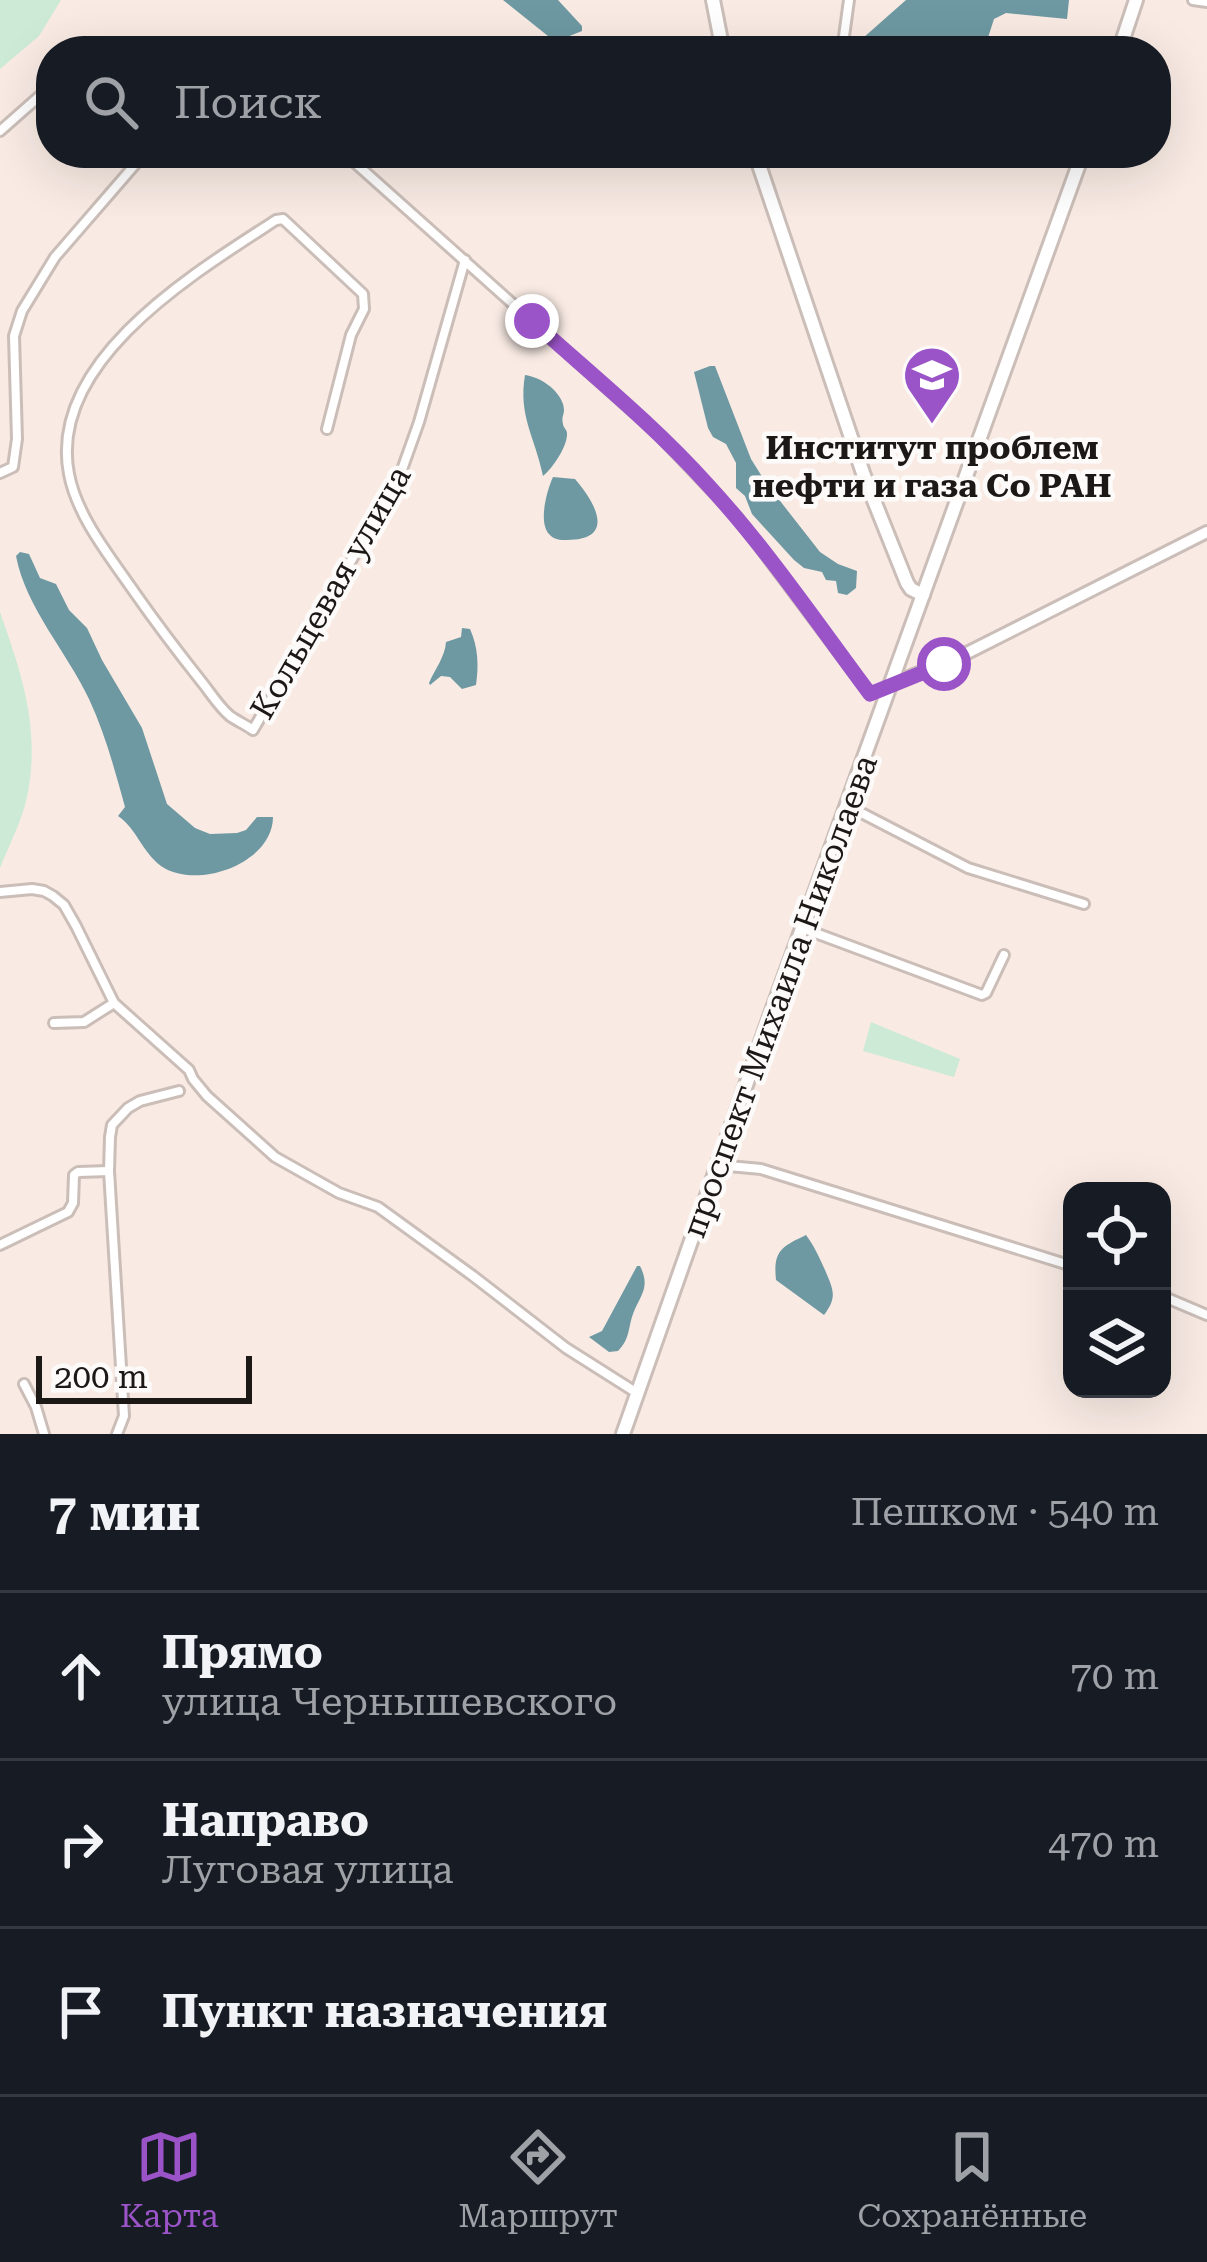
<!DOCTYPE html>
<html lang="ru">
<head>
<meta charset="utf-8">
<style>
  :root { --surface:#171b24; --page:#242831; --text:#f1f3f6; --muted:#9ea1a6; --line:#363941; --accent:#9b54c8 }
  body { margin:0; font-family:"Roboto Serif",serif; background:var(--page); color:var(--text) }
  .controls { position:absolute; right:36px; bottom:36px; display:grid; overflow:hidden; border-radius:24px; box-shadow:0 12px 48px #0002 }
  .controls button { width:108px; height:108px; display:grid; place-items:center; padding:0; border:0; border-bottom:3px solid var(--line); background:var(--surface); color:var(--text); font:60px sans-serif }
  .scale { position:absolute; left:36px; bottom:30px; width:216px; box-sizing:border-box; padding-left:12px; border:6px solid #1c1816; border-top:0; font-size:33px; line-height:42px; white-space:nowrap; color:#1c1816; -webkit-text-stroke:9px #fdfbf9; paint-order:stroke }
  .stop { position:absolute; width:36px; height:36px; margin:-27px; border:9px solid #9b54c8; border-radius:50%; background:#fff }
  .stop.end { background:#9b54c8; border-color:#fff; box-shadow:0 3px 12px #0008 }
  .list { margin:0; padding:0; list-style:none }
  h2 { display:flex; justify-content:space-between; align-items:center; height:156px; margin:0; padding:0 48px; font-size:51px }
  h2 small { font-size:39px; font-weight:400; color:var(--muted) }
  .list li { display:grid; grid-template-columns:78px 1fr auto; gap:36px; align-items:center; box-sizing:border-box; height:168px; padding:0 48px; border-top:3px solid var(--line) }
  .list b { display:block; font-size:45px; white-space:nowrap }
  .list p { margin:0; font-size:39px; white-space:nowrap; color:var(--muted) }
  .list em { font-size:39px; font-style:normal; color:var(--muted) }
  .icon { flex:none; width:66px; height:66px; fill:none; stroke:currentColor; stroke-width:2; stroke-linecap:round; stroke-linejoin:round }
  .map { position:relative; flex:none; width:1207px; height:1434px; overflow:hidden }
  .search { position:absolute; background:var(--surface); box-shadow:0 12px 48px #0002; left:36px; right:36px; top:36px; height:132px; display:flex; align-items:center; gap:30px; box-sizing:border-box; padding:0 42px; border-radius:48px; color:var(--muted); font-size:45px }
  .sheet { height:660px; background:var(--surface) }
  nav { display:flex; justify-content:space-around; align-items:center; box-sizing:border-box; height:168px; border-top:3px solid var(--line); background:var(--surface); font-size:33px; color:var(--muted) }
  nav a { display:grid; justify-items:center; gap:6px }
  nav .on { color:var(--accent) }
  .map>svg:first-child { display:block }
  .green { fill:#ccead5 }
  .water { fill:#6e99a2 }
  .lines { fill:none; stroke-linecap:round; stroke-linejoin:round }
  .minor-casing { stroke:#cbbeb8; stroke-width:14 }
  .secondary-casing { stroke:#cbbeb8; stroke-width:16 }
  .primary-casing { stroke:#cbbeb8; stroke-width:18 }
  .minor { stroke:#fff; stroke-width:8 }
  .secondary { stroke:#fff; stroke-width:10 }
  .primary { stroke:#fff; stroke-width:12 }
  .route { stroke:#9b54c8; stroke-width:15 }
  .labels { text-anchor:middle; stroke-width:9; stroke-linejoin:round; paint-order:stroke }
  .poi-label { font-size:33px; font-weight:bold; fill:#1c1816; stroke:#fdfbf9 }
  .street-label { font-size:33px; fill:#1c1816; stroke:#fdfbf9 }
</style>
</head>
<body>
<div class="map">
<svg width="1207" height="1434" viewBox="0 0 1207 1434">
  <rect width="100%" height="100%" fill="#f9ebe4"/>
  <g class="green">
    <path d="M0,0h61l-22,36 -39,33z"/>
    <path d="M0,612c22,63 41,117 27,185 -5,24 -18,48 -27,71z"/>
    <path d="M871,1022l89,37 -6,18 -91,-26z"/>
  </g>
  <g class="water">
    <path d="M503,0h55l24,26v5l-25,10 -4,-1z"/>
    <path d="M906,0h163l-2,19 -61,-6 -12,6 -10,31 -4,1h-91l-4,-6 -22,-7z"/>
    <path d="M710,366h5l36,93 15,24 54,69 18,12 19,7 -1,17 -9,7 -9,-2 -2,-12 -10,-1 -4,-8 -18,-4 -10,-8 -42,-46 -7,-18 -9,-8v-25l-10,-19 -13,-7 -5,-9 -14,-56z"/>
    <path d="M525,375c15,2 33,14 38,29 3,12 -2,9 0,20 0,3 4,6 4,9 1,13 -15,36 -24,43 -8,-39 -25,-60 -18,-101z"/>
    <path d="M553,477l22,2c20,23 42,61 -8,61 -7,0 -13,0 -18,-6 -11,-12 -2,-44 4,-57z"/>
    <path d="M20,552l9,2 11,24 16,6 13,26 18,18 15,32 40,68 25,76 28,24 15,6 27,-1 9,-3 11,-13h16c0,46 -76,74 -112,49 -19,-14 -24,-37 -43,-50l7,-9c-10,-36 -20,-74 -36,-108 -22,-47 -63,-91 -73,-143z"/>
    <path d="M462,628l8,1c8,18 9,36 6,56l-14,4 -12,-12 -9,-1 -11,9 -1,-2c6,-14 16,-26 17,-41l15,-5z"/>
    <path d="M806,1235c9,12 13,22 19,35 8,19 13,27 -1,45l-48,-35c-3,-29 5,-33 30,-45z"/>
    <path d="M637,1266h3c11,22 0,29 -7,48 -5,14 -3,25 -15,37l-9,1 -20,-15 13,-6z"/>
  </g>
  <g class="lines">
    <g class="minor-casing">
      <g id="minor">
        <path d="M1193,0l14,2"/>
        <path d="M842,51l7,-51"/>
        <path d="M0,131l51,-45"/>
        <path d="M344,153l311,278 82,86 133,177 19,-8"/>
        <path d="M327,429l24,-94 13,-26 -1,-15 -80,-75 -7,1c-80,52 -229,141 -207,254 8,43 42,84 66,119 21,30 43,59 66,88 9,11 18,26 29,35 7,5 16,9 23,14l146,-252 20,-56 46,-162"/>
        <path d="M0,473l13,-6 4,-28 -3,-103 8,-25 33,-54 90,-104"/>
        <path d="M848,806l120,62 116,36"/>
        <path d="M0,892l32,-3 12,2 9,5 11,9 12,21 38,77 75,67 4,9 14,17 68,61 64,36 39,14 95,69 93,72 71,45"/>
        <path d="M802,928l180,67 4,-2 18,-38"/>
        <path d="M54,1023l30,-1 30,-19"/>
        <path d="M718,1165l43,4 311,97"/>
        <path d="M0,1245l68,-33 5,-9 1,-28 4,-3 31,-1"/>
        <path d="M1162,1296l45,19"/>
        <path d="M24,1384l12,23 8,27"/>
        <path d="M117,1434l7,-18 -15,-245 1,-34 2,-12 16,-17 12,-7 39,-10"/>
      </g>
    </g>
    <g class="secondary-casing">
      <path id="secondary" d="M890,685l79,-33 238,-120"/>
    </g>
    <g class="primary-casing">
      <g id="primary">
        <path d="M713,0l10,51"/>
        <path d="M1119,51l17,-51"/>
        <path d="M755,153l108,320 44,110 4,6 12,6"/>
        <path d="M623,1434l148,-420 312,-861"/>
      </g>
    </g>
    <use href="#minor" class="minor"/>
    <use href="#secondary" class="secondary"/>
    <use href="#primary" class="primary"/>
  </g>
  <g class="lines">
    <path class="route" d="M532,321c59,53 122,104 175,163 60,65 110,139 163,210l74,-30"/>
  </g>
  <defs>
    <g id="university-pin" transform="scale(3)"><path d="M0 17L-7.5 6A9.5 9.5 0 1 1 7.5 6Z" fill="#9b54c8" stroke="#fdfbf9"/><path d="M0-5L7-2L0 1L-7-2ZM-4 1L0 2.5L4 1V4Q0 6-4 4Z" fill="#fff"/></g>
  </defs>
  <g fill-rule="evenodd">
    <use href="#university-pin" x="932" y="375"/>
  </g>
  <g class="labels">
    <g class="poi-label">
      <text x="932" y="459">Институт проблем<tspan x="932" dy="38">нефти и газа Со РАН</tspan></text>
    </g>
    <g class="street-label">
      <text transform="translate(330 592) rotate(-60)" y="12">Кольцевая улица</text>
      <text transform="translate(779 996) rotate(-70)" y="12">проспект Михаила Николаева</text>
    </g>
  </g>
</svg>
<div class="controls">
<button><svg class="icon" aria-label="locate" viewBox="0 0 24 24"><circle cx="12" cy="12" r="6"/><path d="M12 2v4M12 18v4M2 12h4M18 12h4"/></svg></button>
<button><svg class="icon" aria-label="layers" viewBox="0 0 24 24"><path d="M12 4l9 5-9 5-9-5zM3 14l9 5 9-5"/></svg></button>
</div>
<div class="scale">200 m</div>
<div class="stop" style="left:944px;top:664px"></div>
<div class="stop end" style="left:532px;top:321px"></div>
<div class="search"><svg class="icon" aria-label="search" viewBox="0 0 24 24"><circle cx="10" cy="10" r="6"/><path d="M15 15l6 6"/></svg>Поиск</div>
</div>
<section class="sheet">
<h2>7 мин<small>Пешком · 540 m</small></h2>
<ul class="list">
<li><svg class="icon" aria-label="ahead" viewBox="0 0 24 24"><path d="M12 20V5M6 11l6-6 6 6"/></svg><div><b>Прямо</b><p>улица Чернышевского</p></div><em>70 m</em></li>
<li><svg class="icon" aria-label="right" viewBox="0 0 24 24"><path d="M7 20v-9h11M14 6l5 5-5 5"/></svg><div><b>Направо</b><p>Луговая улица</p></div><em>470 m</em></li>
<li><svg class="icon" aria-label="arrive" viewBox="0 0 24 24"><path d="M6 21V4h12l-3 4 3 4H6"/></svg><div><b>Пункт назначения</b></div></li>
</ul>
</section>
<nav>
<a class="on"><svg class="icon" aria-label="map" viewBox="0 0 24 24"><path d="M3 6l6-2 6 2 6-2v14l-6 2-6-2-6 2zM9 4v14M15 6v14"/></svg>Карта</a>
<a><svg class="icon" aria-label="directions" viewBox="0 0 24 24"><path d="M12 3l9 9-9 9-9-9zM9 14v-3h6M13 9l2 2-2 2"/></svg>Маршрут</a>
<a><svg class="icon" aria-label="saved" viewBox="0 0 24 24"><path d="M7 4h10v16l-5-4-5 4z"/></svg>Сохранённые</a>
</nav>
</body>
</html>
